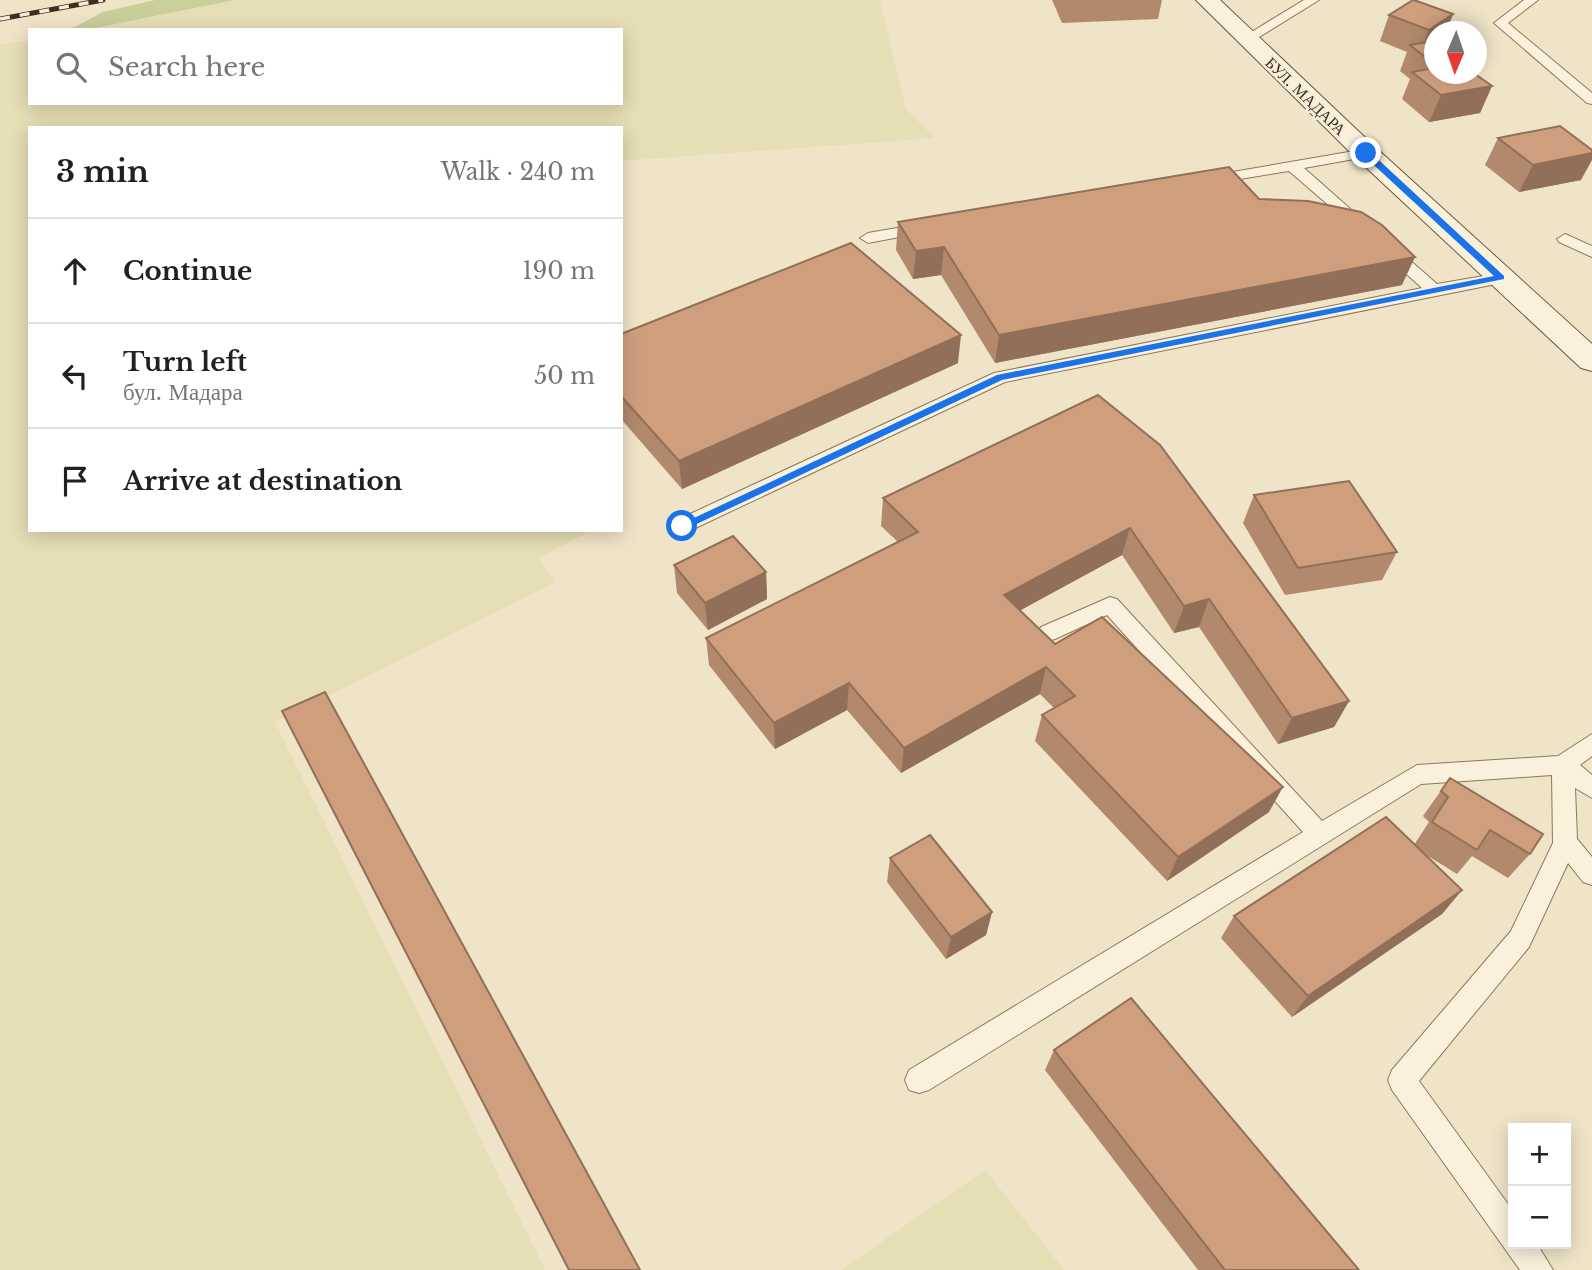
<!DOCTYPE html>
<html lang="en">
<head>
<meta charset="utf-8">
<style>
  :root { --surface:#fff; --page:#f6f6f6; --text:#202124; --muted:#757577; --line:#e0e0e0 }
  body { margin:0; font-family:"Libre Baskerville",serif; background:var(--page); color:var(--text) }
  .controls { position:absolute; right:21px; bottom:21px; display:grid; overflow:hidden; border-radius:0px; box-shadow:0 4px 18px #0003 }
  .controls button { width:63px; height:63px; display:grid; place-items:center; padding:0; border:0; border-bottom:2px solid var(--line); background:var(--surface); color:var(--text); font:35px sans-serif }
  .compass { position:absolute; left:1424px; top:21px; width:63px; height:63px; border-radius:50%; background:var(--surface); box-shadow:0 4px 18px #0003; rotate:182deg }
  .stop { position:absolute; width:21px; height:21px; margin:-16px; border:5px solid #1a73e8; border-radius:50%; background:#fff }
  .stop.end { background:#1a73e8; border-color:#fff; box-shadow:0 2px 7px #0008 }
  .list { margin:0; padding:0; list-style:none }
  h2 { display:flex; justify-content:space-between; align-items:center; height:91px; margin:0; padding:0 28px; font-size:30px }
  h2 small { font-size:23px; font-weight:400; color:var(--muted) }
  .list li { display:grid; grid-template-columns:46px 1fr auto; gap:21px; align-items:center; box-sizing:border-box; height:105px; padding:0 28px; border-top:2px solid var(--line) }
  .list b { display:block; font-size:26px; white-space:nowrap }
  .list p { margin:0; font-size:23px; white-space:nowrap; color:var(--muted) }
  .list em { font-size:23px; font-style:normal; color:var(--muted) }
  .icon { flex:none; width:38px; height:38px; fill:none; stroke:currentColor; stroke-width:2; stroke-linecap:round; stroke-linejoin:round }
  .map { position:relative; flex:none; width:1592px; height:1270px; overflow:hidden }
  .search { position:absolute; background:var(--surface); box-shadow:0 4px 18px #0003; left:28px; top:28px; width:595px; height:77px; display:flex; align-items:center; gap:18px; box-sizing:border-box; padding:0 24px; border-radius:0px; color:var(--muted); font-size:26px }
  .panel { position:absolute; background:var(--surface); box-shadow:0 4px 18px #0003; left:28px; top:126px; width:595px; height:406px; border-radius:0px }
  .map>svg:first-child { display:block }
  .farmland { fill:#e6deb5 }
  .green { fill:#c9cf9b }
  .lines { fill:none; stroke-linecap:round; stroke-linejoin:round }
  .lane-casing { stroke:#8d765c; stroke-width:2 }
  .secondary-casing { stroke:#6f573f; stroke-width:2 }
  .lane { fill:#faf1dc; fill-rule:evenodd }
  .secondary { fill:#faf1dc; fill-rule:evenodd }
  .rail-casing { stroke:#3d2e20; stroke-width:5 }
  .rail { stroke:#f7eed8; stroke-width:3.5; stroke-dasharray:10; stroke-linecap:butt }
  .wall { fill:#b2896c }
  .shaded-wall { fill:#916f58 }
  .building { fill:#cf9f7d; stroke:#916f58; stroke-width:2 }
  .route { fill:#1a73e8 }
  .labels { text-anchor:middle; stroke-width:5; stroke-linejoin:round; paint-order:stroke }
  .far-street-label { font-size:16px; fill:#3d2e20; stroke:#f7eed8 }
</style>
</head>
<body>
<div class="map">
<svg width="1592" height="1270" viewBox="0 0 1592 1270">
  <rect width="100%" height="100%" fill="#f0e4c8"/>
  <g class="farmland">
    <path d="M235,0h645l26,109 29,29 -314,23v-33h-591v402h562l-53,28 16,24 -280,140 270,548h-545v-1225l30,-5v63h591v-73h-536z"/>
    <path d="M985,1170l79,100h-223z"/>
  </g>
  <path class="green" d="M155,0h80l-150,30h-16l34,-18z"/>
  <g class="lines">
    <g class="lane-casing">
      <g id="lane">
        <path d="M1304,0h15l-68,42h-10l-1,-3z"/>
        <path d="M1524,0h14l-30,23 84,70v11l-5,-1 -93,-80z"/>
        <path d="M1366,149l7,4 -2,3 -67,12 61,54 3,3 -8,5 -5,-2 -66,-57 -80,13 -7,-4 7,-4z"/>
        <path d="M926,223l8,5 -3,3 -63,12 -8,-5 8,-5z"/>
        <path d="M1565,234l27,12v11l-33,-15 -2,-3z"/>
        <path d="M1390,246l6,2 41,36 64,-11 8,5 -8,5 -496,99 -316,149h-14l-3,-5 3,-5 319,-148 428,-85 -38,-34 -2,-3 2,-3z"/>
        <path d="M1110,597l7,2 205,222 95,-56 141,-9 34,-22v22l-12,9 12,10v23l-17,-10 2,51 15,18v28l-9,-3 -15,-19 -39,84 -110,134 94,130v33h24l16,26h-33l-128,-180 -4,-10 4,-10 119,-139 42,-88 -1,-68 -131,9 -492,306 -10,3 -10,-3 -4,-10 4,-10 394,-238 -196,-217 -52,24 -7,2 -7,-2 -3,-6 3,-6z"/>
      </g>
    </g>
    <g class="secondary-casing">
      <path id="secondary" d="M1196,0h24l155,147 217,197v27l-11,-3 -224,-209z"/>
    </g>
    <use href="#lane" class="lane"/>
    <use href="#secondary" class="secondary"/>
    <g class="rail-casing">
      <path id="rail" d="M0,19l103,-19"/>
    </g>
    <use href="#rail" class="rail"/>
  </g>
  <g class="wall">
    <path d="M1052,0h110l-4,19 -96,4z"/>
    <path d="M1453,14l-7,18h-12v42l58,12 -12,27 -51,9 -27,-23 8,-20 -10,-8 7,-19 -27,-11 9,-26z"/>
    <path d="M1498,138l83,42 -62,12 -34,-27z"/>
    <path d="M1259,199l143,86 -407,78 -54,-88 -28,4 -17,-29 2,-28z"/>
    <path d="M621,334l337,29 -276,126 -61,-70z"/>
    <path d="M1098,395l251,306 -15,26 -56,17 -79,-117 -25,6 -52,-78 -102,55 35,34 214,168 -102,69 -132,-140 7,-26 12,-7 -14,-14 -139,79 -54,-63 -72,39 -66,-84 -3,-27 192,-96 -17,-16 2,-28z"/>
    <path d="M1254,495l143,57 -15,28 -97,15 -42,-72z"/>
    <path d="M674,565l92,7 1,27 -59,31 -31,-37z"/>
    <path d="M1450,778l80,76 -22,24 -36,-22 -15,18 -34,-21 39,37 -20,24 -150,103 -71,-79 13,-22 180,-71 15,-23 -6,-6z"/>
    <path d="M890,858l102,54 -6,23 -40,24 -59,-77z"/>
    <path d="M1054,1050l305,220h-161l-153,-200z"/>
  </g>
  <g class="shaded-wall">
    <path d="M1453,14l-7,18h-12v14l-14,7 9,-23z"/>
    <path d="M1492,86l-12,27 -51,9 12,-27z"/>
    <path d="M1592,153v7l-11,20 -62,12 14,-27z"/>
    <path d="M944,247l-3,28 -28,4 3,-28z"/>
    <path d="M1415,257l-13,28 -407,78 4,-28z"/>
    <path d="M961,335l-3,28 -276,126 -3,-28z"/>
    <path d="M1130,528l-8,27 -123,67 5,-27z"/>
    <path d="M766,572l1,27 -59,31 -3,-27z"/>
    <path d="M1209,599l-10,28 -25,6 10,-27z"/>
    <path d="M1046,667l-6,27 -139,79 3,-25z"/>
    <path d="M849,683l-2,27 -72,39 -1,-26z"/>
    <path d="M1349,701l-15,26 -56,17 14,-26z"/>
    <path d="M1283,787l-14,25 -102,69 11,-24z"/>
    <path d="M1462,890l-20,24 -150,103 16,-21z"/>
    <path d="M992,912l-6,23 -40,24 5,-22z"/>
  </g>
  <g class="building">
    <path d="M1413,0h1l39,14 -24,16 -40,-15z"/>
    <path d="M1433,41l1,1v22l-24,-19z"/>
    <path d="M1434,68v6h41l17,12 -51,9 -29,-23z"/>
    <path d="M1560,126l32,24v3l-59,12 -35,-27z"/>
    <path d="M1229,167l30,32 49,2 53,11 21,13 33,32 -416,78 -55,-88 -28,4 -18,-29z"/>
    <path d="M851,243l110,92 -282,126 -58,-65v-62z"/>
    <path d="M1098,395l62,50 189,256 -57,17 -83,-119 -25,7 -54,-78 -126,67 51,49 47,-27 181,170 -105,70 -136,-142 33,-19 -29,-29 -142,81 -55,-65 -75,40 -68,-85 212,-106 -35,-34z"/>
    <path d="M1349,481l48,71 -99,16 -44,-73z"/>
    <path d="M733,536l33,36 -61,31 -31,-38z"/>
    <path d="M325,692l315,578h-71l-287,-559z"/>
    <path d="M1450,778l93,56 -13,20 -40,-24 -13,20 -45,-28 16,-25 -7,-6z"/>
    <path d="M1386,817l76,73 -154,106 -74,-80z"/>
    <path d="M930,835l62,77 -41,25 -61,-79z"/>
    <path d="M1131,998l228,272h-134l-171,-220z"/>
  </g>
  <path class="route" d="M1363,151h6l135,125v3l-502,101 -316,149h-8l-1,-3 320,-151 497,-99 -131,-121z"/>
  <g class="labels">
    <g class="far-street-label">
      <text transform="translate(1306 96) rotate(44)" y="6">БУЛ. МАДАРА</text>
    </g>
  </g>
</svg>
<div class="controls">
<button>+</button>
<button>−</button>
</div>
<svg class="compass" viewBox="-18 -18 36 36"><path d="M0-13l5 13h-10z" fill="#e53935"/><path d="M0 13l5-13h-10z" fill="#757577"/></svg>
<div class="stop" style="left:682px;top:526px"></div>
<div class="stop end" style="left:1366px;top:153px"></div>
<div class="search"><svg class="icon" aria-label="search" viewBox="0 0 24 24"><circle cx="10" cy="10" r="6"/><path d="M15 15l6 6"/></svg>Search here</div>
<section class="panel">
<h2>3 min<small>Walk · 240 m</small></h2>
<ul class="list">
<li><svg class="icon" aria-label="ahead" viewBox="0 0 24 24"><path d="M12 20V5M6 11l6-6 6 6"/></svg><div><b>Continue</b></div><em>190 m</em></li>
<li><svg class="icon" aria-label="left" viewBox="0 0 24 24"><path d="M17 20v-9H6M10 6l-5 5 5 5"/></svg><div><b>Turn left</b><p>бул. Мадара</p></div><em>50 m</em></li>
<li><svg class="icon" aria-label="arrive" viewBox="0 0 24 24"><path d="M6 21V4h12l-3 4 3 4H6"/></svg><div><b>Arrive at destination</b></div></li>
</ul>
</section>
</div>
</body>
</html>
